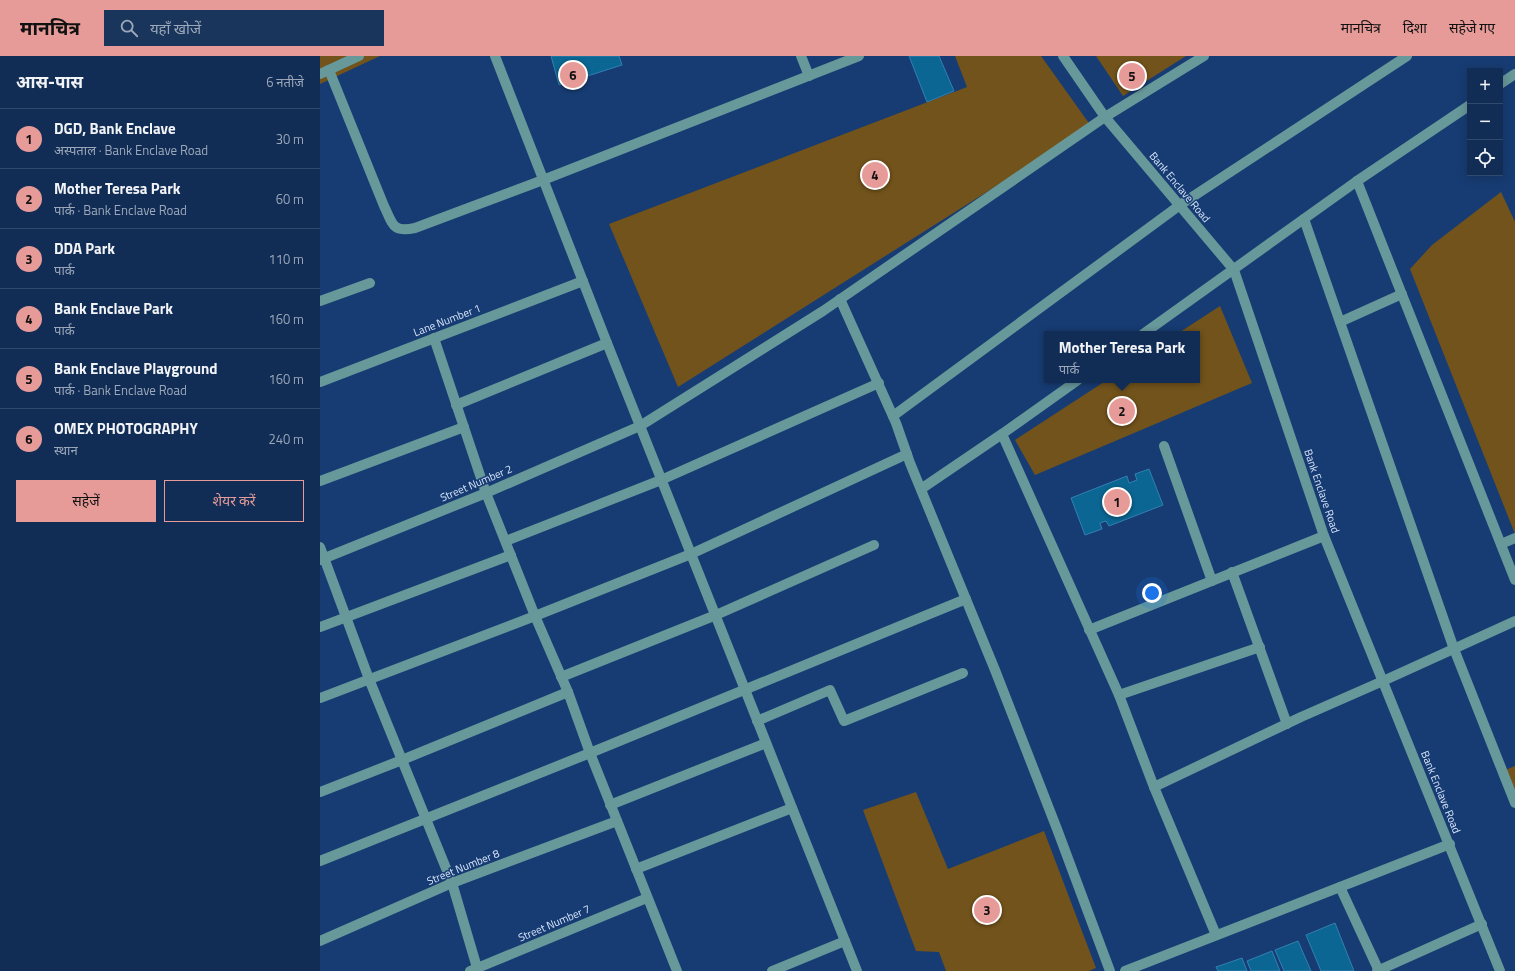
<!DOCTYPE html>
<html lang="hi">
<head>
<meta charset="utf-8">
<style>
  :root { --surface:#112d56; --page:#1a355c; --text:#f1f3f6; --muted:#9ca8b9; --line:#30496c; --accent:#e69b98 }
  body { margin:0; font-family:"Titillium Web","Noto Sans Devanagari",sans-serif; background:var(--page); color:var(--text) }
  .controls { position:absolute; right:12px; top:12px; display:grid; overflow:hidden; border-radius:0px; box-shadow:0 2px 10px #0003 }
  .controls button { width:36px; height:36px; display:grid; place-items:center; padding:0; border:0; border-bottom:1px solid var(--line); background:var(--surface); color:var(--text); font:20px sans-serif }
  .you { position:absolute; left:832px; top:537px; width:14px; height:14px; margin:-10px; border:3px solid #fff; border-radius:50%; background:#1a73e8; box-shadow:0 0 0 6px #1a73e833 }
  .badge { display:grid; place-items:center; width:26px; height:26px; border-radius:50%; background:var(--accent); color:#111; font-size:13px; font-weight:700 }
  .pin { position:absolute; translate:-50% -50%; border:2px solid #fff; box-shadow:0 1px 4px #0006 }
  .popup { position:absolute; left:724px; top:275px; width:156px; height:52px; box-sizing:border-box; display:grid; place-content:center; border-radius:0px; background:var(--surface); filter:drop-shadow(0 1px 3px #0005); font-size:13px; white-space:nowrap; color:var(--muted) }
  .popup b { font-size:15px; color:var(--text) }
  .popup::after { content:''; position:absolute; left:50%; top:100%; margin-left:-8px; border:8px solid transparent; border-top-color:var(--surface) }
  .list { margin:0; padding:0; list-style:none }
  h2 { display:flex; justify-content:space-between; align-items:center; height:52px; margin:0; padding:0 16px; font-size:17px }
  h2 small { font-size:13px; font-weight:400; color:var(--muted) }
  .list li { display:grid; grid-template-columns:26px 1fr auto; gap:12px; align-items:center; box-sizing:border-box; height:60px; padding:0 16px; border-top:1px solid var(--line) }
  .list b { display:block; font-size:15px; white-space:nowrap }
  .list p { margin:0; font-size:13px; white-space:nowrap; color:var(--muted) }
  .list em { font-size:13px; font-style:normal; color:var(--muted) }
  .actions { display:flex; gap:8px; padding:12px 16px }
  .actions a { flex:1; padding:9px 0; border:1px solid var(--accent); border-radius:0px; text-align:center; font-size:14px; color:var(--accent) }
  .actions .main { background:var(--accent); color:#111 }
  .icon { flex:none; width:22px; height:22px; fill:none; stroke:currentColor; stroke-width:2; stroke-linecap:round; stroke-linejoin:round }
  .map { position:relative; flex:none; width:1195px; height:915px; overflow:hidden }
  header { display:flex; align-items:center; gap:24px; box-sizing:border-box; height:56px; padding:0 20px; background:var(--accent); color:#111 }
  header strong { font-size:19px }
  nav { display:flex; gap:22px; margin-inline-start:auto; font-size:14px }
  .search { width:280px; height:36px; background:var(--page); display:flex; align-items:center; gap:10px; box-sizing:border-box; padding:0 14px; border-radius:0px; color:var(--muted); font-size:15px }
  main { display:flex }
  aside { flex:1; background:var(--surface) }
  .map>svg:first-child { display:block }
  .green { fill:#72531b }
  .building { fill:#0c6693; stroke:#3280af }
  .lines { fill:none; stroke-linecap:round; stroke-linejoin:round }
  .minor { stroke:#67989a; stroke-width:10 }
  .labels { text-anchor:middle; stroke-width:3; stroke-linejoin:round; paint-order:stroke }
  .street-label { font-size:11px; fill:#d9e6fb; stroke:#173c73 }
</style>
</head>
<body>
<header>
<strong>मानचित्र</strong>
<div class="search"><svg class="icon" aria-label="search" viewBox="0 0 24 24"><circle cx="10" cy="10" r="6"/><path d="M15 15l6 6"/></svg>यहाँ खोजें</div>
<nav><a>मानचित्र</a><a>दिशा</a><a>सहेजे गए</a></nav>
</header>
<main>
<aside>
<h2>आस-पास<small>6 नतीजे</small></h2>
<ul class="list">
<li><span class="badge">1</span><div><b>DGD, Bank Enclave</b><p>अस्पताल · Bank Enclave Road</p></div><em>30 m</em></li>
<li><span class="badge">2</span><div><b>Mother Teresa Park</b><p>पार्क · Bank Enclave Road</p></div><em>60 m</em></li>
<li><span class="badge">3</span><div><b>DDA Park</b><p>पार्क</p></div><em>110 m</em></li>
<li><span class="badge">4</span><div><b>Bank Enclave Park</b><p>पार्क</p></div><em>160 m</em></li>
<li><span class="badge">5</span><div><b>Bank Enclave Playground</b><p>पार्क · Bank Enclave Road</p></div><em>160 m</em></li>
<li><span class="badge">6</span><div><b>OMEX PHOTOGRAPHY</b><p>स्थान</p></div><em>240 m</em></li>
</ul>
<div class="actions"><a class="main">सहेजें</a><a>शेयर करें</a></div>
</aside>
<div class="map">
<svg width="1195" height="915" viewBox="0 0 1195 915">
  <rect width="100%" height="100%" fill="#173c73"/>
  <g class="green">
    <path d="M0,0h60l-60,28z"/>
    <path d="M635,0h86l50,70 -413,261 -69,-163 358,-137z"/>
    <path d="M776,0h90l-63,40z"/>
    <path d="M1181,136l14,30v312l-105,-265 22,-24z"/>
    <path d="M900,250l32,77 -217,92 -20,-35 92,-60h90v-46h-20z"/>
    <path d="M1195,710v24l-10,-20z"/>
    <path d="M596,736l32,77 96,-38 52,137 -7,3h-143l-7,-19 -23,-1 -53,-141z"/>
  </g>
  <g class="building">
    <path d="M231,0h68l3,9 -63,20z"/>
    <path d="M589,0h30l15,35 -27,11z"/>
    <path d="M829,413l14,36 -54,21 -3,-5 -6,2 2,6 -17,6 -14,-37 56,-22 2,7 8,-3 -2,-6z"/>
    <path d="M1015,867l19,48h-33l-15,-36z"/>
    <path d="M978,885l13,30h-27l-9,-21z"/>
    <path d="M952,895l8,20h-29l-4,-10z"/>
    <path d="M922,902l5,13h-29l-2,-4z"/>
  </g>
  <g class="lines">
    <g class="minor">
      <path d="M175,0l112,287 250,628"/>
      <path d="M481,0l8,20"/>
      <path d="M743,0l42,61 129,153 90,266 176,435"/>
      <path d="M9,14l55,136c9,18 8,27 31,22l128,-48 316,-124"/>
      <path d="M0,18l39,-18"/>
      <path d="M1180,28l15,-10"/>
      <path d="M1037,125l158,399"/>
      <path d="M984,163l150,430 61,154"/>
      <path d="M520,243l56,124 14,40 85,207 62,159 53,142"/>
      <path d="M0,245l50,-18"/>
      <path d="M1020,266l62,-28"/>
      <path d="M823,278l214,-153 113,-76"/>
      <path d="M114,282l52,155 49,123 33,76 22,61 87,218"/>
      <path d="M758,324l-76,54 117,261 35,92 62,148"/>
      <path d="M0,326l263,-101"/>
      <path d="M136,349l151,-62"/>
      <path d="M573,360l287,-211 227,-149"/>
      <path d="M844,390l48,135"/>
      <path d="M0,425l144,-54"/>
      <path d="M601,433l81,-55"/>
      <path d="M186,485l155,-61 218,-97"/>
      <path d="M1181,488l14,-6"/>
      <path d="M0,491l49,132 83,204 26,88"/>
      <path d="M0,504l166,-67 154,-67 183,-115 282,-194 99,-61"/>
      <path d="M912,516l55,152"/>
      <path d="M0,571l191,-72"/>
      <path d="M769,574l235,-94"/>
      <path d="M241,621l155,-62 158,-70"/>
      <path d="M799,639l141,-48"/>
      <path d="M0,642l215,-82 156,-62 216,-100"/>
      <path d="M437,665l73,-31 14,31 119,-48"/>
      <path d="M834,731l147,-70 82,-36 132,-60"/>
      <path d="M0,736l82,-32 166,-68"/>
      <path d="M290,749l156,-62"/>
      <path d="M0,805l270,-108 376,-154"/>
      <path d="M316,813l156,-61"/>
      <path d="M1020,831l39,84"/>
      <path d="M0,885l132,-58 165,-62"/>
      <path d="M150,915l177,-73"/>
      <path d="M452,915l73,-30"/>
      <path d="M805,915l325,-127"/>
      <path d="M1057,915l105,-47"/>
    </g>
  </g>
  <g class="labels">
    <g class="street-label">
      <text transform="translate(860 131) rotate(50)" y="4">Bank Enclave Road</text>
      <text transform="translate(127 264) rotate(-21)" y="4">Lane Number 1</text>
      <text transform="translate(156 427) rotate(-23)" y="4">Street Number 2</text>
      <text transform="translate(1002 435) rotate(71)" y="4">Bank Enclave Road</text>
      <text transform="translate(1121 736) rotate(68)" y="4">Bank Enclave Road</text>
      <text transform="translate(143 811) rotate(-22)" y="4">Street Number 8</text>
      <text transform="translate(234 867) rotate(-23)" y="4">Street Number 7</text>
    </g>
  </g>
</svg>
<div class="controls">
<button>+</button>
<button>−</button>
<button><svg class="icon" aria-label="locate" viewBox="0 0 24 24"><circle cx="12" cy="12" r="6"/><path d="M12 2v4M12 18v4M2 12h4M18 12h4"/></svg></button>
</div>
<div class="you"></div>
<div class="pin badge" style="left:797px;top:446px">1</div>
<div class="pin badge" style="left:802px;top:355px">2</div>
<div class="popup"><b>Mother Teresa Park</b>पार्क</div>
<div class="pin badge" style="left:667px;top:854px">3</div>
<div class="pin badge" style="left:555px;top:119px">4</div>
<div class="pin badge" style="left:812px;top:20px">5</div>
<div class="pin badge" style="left:253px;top:19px">6</div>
</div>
</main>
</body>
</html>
